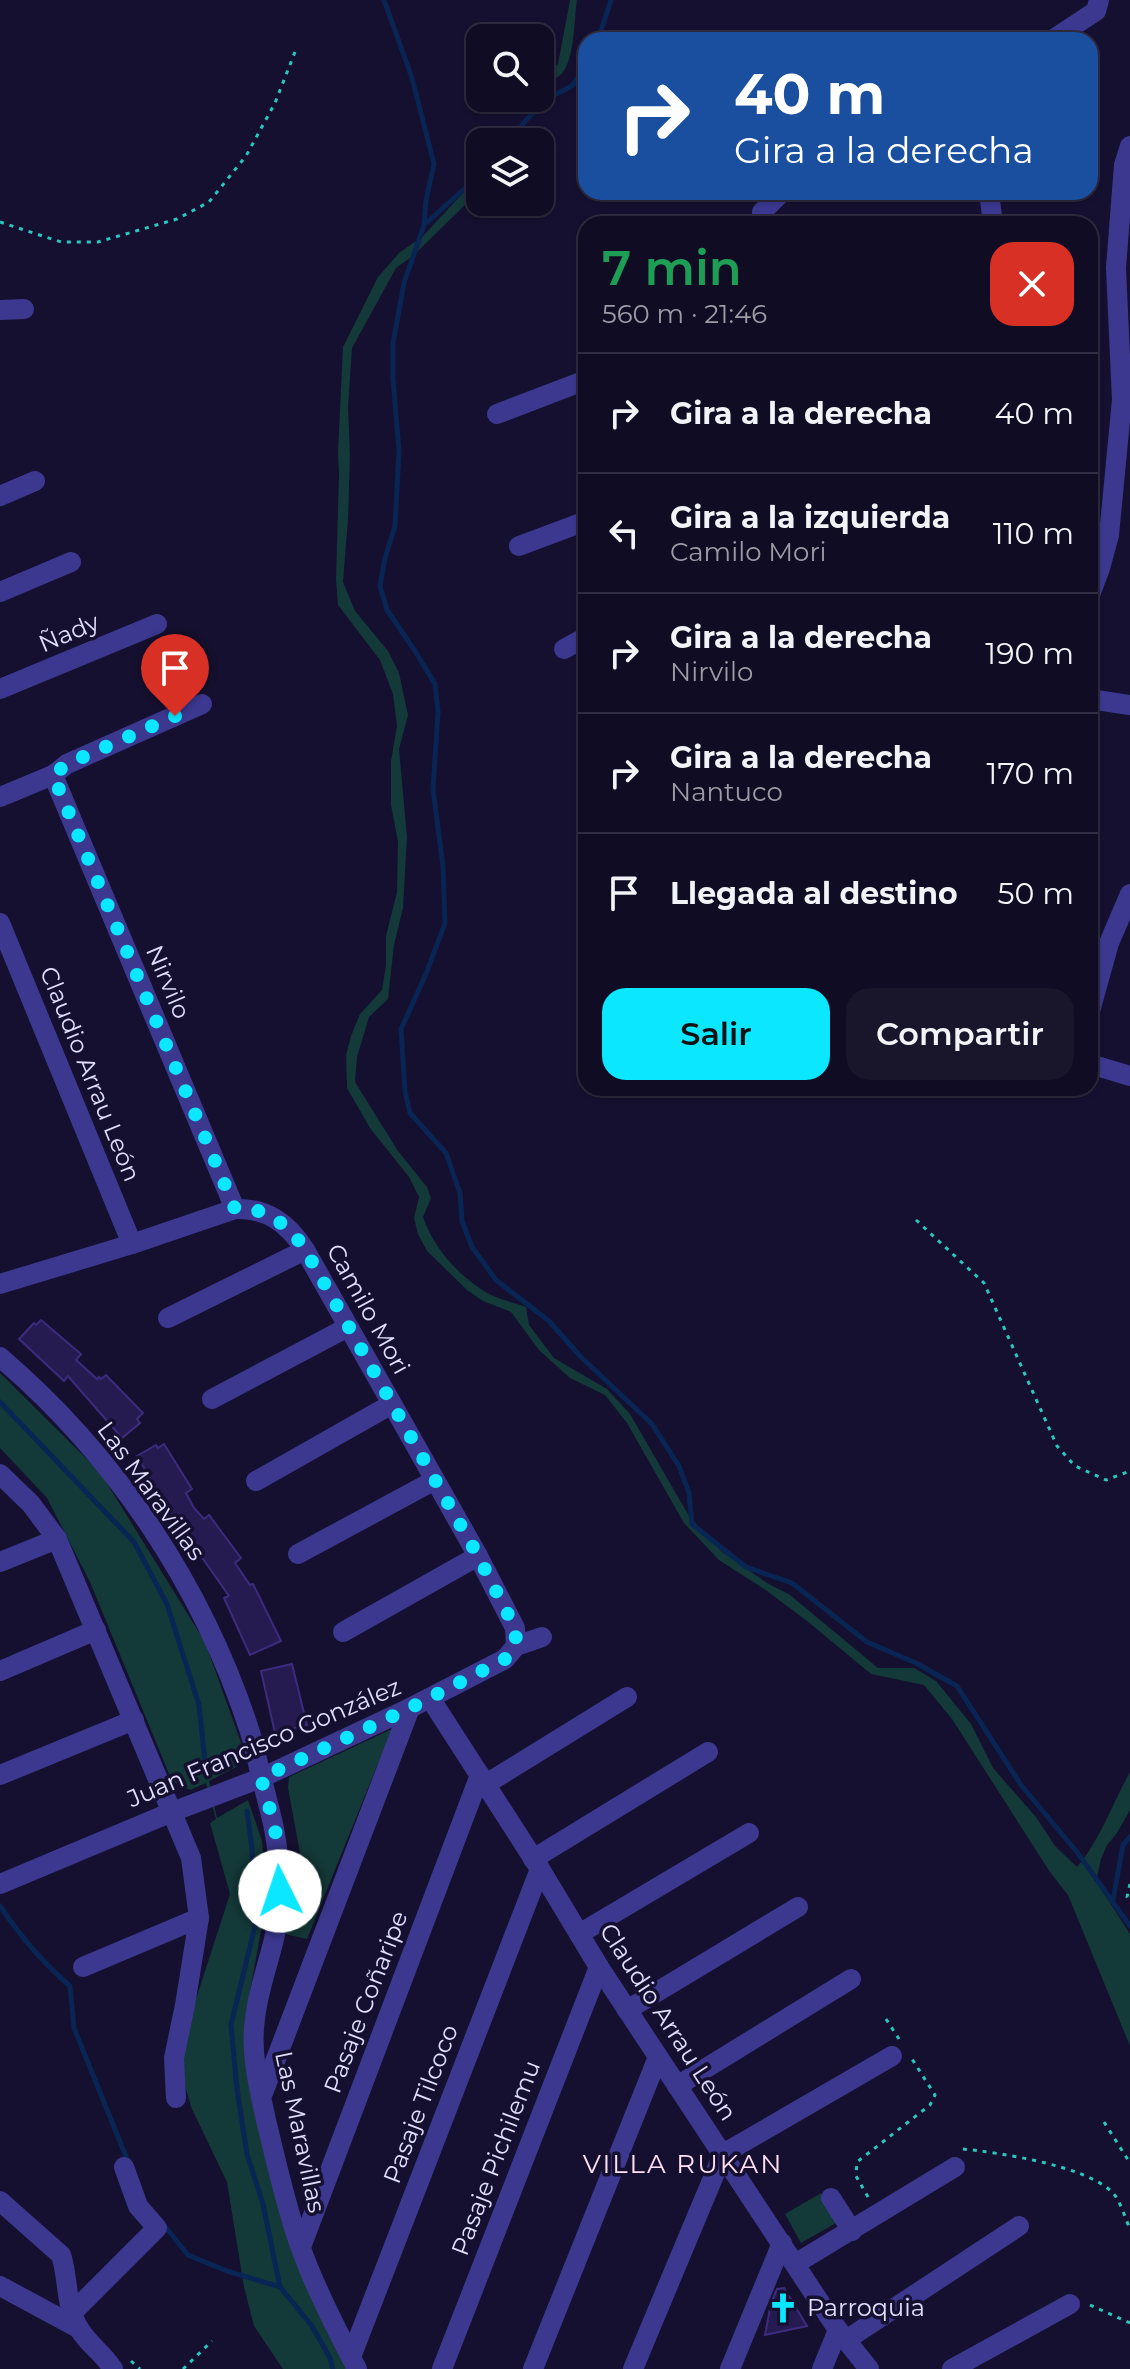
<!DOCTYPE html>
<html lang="es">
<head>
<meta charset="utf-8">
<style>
  :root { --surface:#100c23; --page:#19152b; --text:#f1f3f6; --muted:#9c9ba6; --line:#302c41; --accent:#0ae7ff }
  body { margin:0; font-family:Montserrat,sans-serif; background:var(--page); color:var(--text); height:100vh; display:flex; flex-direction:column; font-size:30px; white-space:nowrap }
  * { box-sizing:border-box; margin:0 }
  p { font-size:26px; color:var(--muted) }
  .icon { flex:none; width:44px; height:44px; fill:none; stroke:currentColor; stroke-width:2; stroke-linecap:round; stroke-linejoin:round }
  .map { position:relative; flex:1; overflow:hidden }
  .sheet { position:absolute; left:578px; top:216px; width:520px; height:880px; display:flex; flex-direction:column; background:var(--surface); border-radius:24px; box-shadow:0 2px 6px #0004,0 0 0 2px var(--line) }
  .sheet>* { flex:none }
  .banner { position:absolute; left:578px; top:32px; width:520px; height:168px; border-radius:24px; box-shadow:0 2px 6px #0004,0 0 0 2px var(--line); background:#1a4fa0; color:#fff; overflow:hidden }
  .controls { position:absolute; left:466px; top:24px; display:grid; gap:16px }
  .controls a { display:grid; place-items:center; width:88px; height:88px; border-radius:16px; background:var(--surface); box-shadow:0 2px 6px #0004,0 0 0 2px var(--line); font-size:40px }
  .pin { position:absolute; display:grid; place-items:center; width:68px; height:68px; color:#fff; margin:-82px -34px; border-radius:50% 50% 50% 0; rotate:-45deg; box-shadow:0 0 8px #0007 }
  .pin .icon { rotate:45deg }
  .me { position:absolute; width:88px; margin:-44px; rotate:356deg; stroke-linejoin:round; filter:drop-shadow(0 0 6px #0008) }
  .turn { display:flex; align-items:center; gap:28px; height:168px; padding:0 24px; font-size:36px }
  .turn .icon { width:104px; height:104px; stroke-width:2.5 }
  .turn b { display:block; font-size:56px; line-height:68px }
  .round { display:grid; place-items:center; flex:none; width:84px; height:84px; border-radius:24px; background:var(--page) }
  .summary { display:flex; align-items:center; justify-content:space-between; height:136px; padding:0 24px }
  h1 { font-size:48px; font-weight:600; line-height:60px; color:#1e9e55 }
  .primary-button { display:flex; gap:16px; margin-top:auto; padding:16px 24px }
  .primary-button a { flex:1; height:92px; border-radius:24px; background:var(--accent); color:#111; font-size:32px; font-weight:600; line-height:92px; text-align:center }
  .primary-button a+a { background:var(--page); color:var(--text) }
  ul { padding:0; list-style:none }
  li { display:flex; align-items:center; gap:24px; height:120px; padding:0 24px; border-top:2px solid var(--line) }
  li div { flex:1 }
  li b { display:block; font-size:30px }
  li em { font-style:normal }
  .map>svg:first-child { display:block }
  .green { fill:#133938 }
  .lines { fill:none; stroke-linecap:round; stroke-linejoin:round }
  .stream { stroke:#092554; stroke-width:5 }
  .building { fill:#261b51; stroke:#3c2b7e; stroke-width:2 }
  .path { stroke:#29c8be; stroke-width:3; stroke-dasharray:4 6; stroke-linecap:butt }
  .minor { stroke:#3c3890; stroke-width:20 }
  .route { stroke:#0ae7ff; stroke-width:14; stroke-dasharray:0 25.2 }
  .labels { text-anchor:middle; stroke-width:7; stroke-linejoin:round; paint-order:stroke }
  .street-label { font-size:24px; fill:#e1deff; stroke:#15102f }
  .poi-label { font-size:24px; fill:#e1deff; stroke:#15102f; text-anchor:start }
  .neighbourhood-label { font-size:26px; letter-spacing:2px; fill:#ffe0f4; stroke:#15102f }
</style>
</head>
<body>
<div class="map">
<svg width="1130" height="2369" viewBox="0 0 1130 2369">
  <rect width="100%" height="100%" fill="#15102f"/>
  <!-- green -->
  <g class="green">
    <path d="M570,0h7c-3,17 -2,66 -18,76 -4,3 -13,3 -19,5v-9l10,-2 8,-6z"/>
    <path d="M480,170v16l-6,10 -60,59 -18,13 -44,80 -4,59 2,48 -2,64 -5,63 12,29 33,40 11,22 9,42 -9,34 8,88 -4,71 -9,37 -6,54 -19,18 -12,40 -2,25 43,69 29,36 4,11 -8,19c11,31 33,56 61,74 12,8 29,11 42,16l3,18 25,33 53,31 23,25 59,102 32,35 46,32 23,12 88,73h36l22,13 35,43 22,44 43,49 19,29 22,21c24,-28 35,-63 53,-95v38l-13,23 -10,12 -6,14 -5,22 34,53v112l-62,-151 -18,-23 -98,-153 -28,-34 -53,-11 -64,-53 -40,-30 -48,-31 -35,-37 -57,-100 -22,-28 -35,-17 -31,-28 -28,-38 -28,-11 -16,-11 -40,-39 -9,-17 -4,-16 5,-21 -10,-20 -39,-49 -23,-40 -1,-33 5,-19 9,-22 22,-24 4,-25v-29l11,-44 1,-50 -7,-37v-44l6,-35 -4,-32 -13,-34 -42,-55 -2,-26 3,-104 -1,-23 5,-105 35,-70 21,-24 24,-17 54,-58z"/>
    <polygon points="0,1373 100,1472 205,1642 244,1751 238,1766 209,1781 217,1818 248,1800 262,1841 267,1897 248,2003 257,2115 350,2369 283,2369 254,2326 244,2287 227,2182 191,2107 180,2067 194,2005 230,1894 210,1823 216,1819 206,1783 190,1790 172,1781 90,1582 47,1498 0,1448"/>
    <polygon points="392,1729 307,1939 285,1934 300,1853 288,1788 289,1777"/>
    <polygon points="821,2193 838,2222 801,2243 785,2214"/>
  </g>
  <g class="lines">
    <!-- stream -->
    <g class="stream">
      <polyline points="384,0 412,78 434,164 426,200 424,225 404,283 393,343 393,378 399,451 395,526 385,558 380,586 387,610 415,651 435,684 438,712 433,790 443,866 445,923 426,974 401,1029 405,1091 410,1113 446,1153 460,1193 462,1221 472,1247 496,1280 549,1321 580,1356 652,1424 679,1466 689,1493 692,1524 746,1567 792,1583 867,1642 916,1663 957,1686 1021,1785 1077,1852 1130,1926"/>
      <polyline points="598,40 611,0"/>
      <polyline points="510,142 526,120 552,96 572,86 586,66"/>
      <polyline points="424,225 480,175"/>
      <polyline points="0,1402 134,1542 167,1604 199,1705 205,1762"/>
      <polyline points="247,1811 252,1848 255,1926 231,2025 237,2089 247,2154 263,2204 280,2287 312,2326 330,2358 333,2369"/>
      <polyline points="1113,1900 1123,1845 1130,1837"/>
      <path d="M0,1906c20,30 43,57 70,80l4,42 55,136"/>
      <polyline points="163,2224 188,2255 227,2271 280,2287"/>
    </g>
  </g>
  <!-- building -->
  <g class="building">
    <polygon points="41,1320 81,1354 76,1360 97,1379 99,1377 101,1379 106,1375 143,1413 137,1419 140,1423 122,1438 68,1376 64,1381 19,1339 34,1323 36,1325"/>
    <polygon points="164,1444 192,1489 186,1493 194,1508 204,1519 209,1515 241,1558 235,1563 250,1585 253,1584 281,1641 250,1655 224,1598 229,1596 168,1509 137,1456 156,1445 158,1448"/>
    <polygon points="292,1664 307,1725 275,1733 261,1671"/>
    <polygon points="784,2288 807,2326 765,2335 771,2303 777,2289"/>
  </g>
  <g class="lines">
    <!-- path -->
    <g class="path">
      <polyline points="0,222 61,242 98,242 177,219 209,202 246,156 275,103 295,52"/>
      <polyline points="916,1220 984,1283 1057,1446 1075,1466 1106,1480 1130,1471"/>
      <polyline points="1130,1884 1127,1897 1130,1902"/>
      <polyline points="886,2019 899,2039"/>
      <polyline points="1104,2122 1130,2163"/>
      <path d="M963,2149c38,4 119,16 148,42 9,8 14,27 19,38"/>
      <polyline points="868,2197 856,2176 857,2162 930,2105 935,2095 912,2059"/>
      <polyline points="1090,2305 1130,2323"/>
      <polyline points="131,2361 140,2369"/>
      <polyline points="183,2369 212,2341"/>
    </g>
    <!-- minor -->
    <g class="minor">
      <polyline points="1052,40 1096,11 1099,0"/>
      <polyline points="989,192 993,224"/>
      <polyline points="765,224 762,212 782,192"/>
      <polyline points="0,310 24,309"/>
      <polyline points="497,414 586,380"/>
      <polyline points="0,496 35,481"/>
      <polyline points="519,546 586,521"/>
      <polyline points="0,592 71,562"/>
      <polyline points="1090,595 1100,568 1109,535 1122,400 1116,268 1124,165 1130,146"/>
      <polyline points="564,649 586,637"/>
      <polyline points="0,689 157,624"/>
      <polyline points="1090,699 1130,705"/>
      <polyline points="53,775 235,1209"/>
      <polyline points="0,797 53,775 67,764 202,704"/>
      <polyline points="0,923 132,1244"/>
      <polyline points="1090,1011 1109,943 1130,894"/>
      <polyline points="1090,1064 1130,1076"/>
      <path d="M0,1284l132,-40 103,-35c32,-1 53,14 70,41l173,306 37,72 1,18"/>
      <polyline points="168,1318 305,1250"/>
      <path d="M0,1357c115,98 202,228 249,372 5,15 8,31 12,47 7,28 15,53 17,82 2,24 2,49 -2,72 -6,30 -18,59 -21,89 -5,33 4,69 11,101 10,41 19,83 33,123 15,43 37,85 58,126"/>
      <polyline points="212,1399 348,1327"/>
      <polyline points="0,1474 31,1504 57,1539 191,1858 199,1918 185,2005 174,2058 176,2098"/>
      <polyline points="256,1481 392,1404"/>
      <polyline points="298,1554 435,1480"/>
      <polyline points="0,1562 57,1539"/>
      <polyline points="343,1632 478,1556"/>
      <polyline points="0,1671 96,1630"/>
      <polyline points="430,1698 540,1869 599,1967 838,2330 869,2369"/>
      <polyline points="0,1775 134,1720"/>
      <polyline points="486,1784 627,1697"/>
      <polyline points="533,1859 708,1752"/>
      <polyline points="0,1884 172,1812 261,1778 410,1708 505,1659 516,1646 542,1637"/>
      <polyline points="579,1934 749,1833"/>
      <polyline points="83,1967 199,1918"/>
      <polyline points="627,2010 798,1907"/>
      <polyline points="677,2086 851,1979"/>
      <polyline points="263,2093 410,1708"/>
      <polyline points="831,2198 852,2231"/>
      <path d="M0,2201l61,54c8,24 4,53 19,75 9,15 24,24 33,39"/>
      <polyline points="301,2247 480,1775"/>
      <polyline points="795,2264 955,2167"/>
      <polyline points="0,2286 78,2328"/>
      <polyline points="73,2312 157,2228 138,2206 124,2167"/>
      <polyline points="846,2340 1019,2226"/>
      <polyline points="351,2357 540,1869"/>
      <polyline points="442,2369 599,1967"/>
      <polyline points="533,2369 658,2057"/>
      <polyline points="633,2369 723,2154 892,2056"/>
      <polyline points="730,2369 782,2243"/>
      <polyline points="822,2369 838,2330"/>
      <polyline points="952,2369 1070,2304"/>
    </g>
  </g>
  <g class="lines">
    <!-- route -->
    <path class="route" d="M175,716l-108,48 -14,11 182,434c34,-1 44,11 67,35l176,312 37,72c2,14 0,22 -10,31l-95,49 -149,70 14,49 5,64"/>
  </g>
  <!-- icons -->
  <defs>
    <g id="church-bare" transform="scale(2.4)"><path d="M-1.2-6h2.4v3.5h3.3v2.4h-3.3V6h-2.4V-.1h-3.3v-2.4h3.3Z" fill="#0ae7ff" stroke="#15102f" stroke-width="2.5" paint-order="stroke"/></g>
  </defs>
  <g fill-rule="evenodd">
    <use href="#church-bare" x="783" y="2308"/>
  </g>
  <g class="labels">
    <!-- street labels -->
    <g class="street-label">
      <text transform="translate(69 633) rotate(-23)" y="8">Ñady</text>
      <text transform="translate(168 982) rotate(67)" y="8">Nirvilo</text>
      <text transform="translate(90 1074) rotate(68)" y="8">Claudio Arrau León</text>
      <text transform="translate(368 1309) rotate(61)" y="8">Camilo Mori</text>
      <text transform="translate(151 1491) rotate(54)" y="8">Las Maravillas</text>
      <text transform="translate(264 1743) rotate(-23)" y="8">Juan Francisco González</text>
      <text transform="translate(366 2002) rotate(-69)" y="8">Pasaje Coñaripe</text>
      <text transform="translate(668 2022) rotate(57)" y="8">Claudio Arrau León</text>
      <text transform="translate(421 2104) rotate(-69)" y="8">Pasaje Tilcoco</text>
      <text transform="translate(300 2132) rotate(78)" y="8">Las Maravillas</text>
      <text transform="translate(496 2158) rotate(-69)" y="8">Pasaje Pichilemu</text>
    </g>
    <!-- poi labels -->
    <g class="poi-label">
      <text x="807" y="2316">Parroquia</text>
    </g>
    <!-- neighbourhood labels -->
    <g class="neighbourhood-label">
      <text x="683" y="2173">VILLA RUKAN</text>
    </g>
  </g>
</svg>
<div class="controls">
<a><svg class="icon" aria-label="search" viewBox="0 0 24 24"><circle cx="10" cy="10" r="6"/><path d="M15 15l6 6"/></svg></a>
<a><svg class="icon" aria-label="layers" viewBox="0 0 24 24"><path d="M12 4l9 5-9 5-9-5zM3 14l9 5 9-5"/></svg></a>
</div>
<div class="pin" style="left:175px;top:716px;background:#d93025"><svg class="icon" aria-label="arrive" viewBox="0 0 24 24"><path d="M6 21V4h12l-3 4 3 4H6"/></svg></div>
<svg class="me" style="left:280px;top:1891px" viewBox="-20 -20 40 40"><circle r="19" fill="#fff"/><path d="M0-13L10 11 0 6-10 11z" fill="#0ae7ff"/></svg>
<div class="banner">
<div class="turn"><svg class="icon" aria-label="right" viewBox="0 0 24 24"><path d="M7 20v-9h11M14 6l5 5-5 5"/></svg><div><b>40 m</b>Gira a la derecha</div></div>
</div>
<section class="sheet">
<div class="summary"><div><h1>7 min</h1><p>560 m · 21:46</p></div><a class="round" style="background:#d93025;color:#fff"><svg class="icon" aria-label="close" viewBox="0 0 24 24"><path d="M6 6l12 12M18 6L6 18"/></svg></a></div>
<ul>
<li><svg class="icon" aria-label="right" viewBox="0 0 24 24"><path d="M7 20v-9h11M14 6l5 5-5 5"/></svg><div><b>Gira a la derecha</b></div><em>40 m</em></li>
<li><svg class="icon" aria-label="left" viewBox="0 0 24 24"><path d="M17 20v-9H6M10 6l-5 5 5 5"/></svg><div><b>Gira a la izquierda</b><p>Camilo Mori</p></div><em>110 m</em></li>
<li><svg class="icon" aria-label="right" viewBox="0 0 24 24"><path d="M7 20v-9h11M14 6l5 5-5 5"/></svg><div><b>Gira a la derecha</b><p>Nirvilo</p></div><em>190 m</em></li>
<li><svg class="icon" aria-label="right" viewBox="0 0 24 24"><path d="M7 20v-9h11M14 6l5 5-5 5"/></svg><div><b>Gira a la derecha</b><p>Nantuco</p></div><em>170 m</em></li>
<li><svg class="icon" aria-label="arrive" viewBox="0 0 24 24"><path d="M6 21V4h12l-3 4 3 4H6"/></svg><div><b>Llegada al destino</b></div><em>50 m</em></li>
</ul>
<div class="primary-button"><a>Salir</a><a>Compartir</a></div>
</section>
</div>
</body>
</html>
